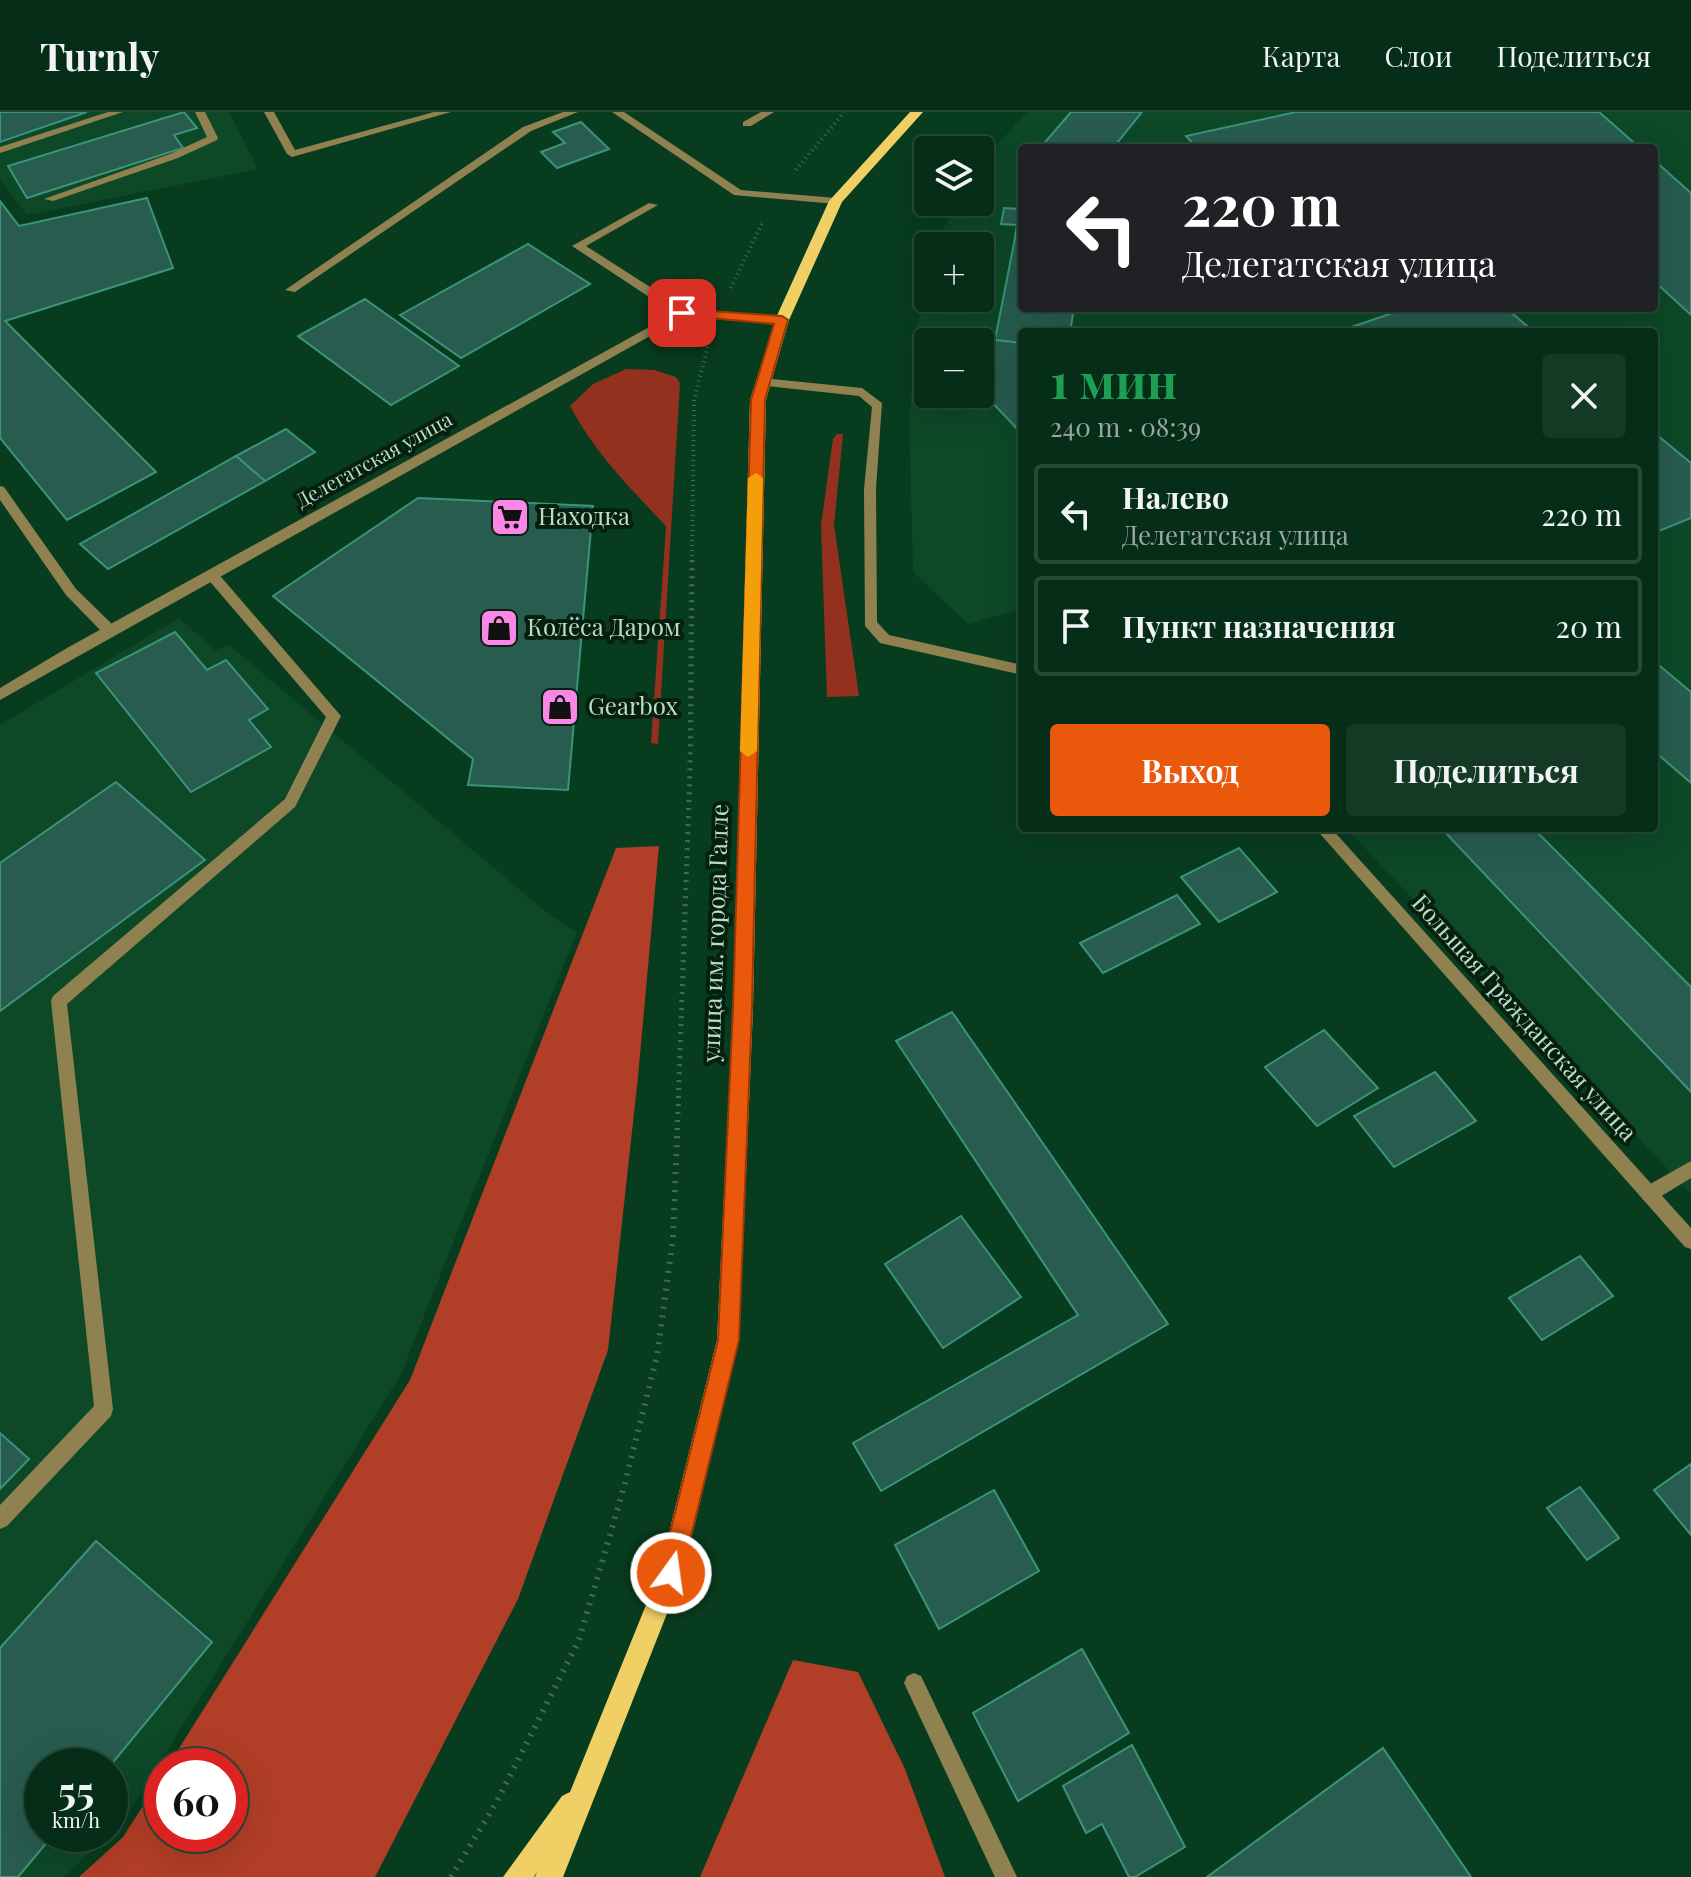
<!DOCTYPE html>
<html lang="ru">
<head>
<meta charset="utf-8">
<style>
  :root { --surface:#062d17; --page:#143924; --text:#f1f3f6; --muted:#98a8a1; --line:#274936; --accent:#ea580c }
  body { margin:0; font-family:"Playfair Display",serif; background:var(--page); color:var(--text); height:100vh; display:flex; flex-direction:column; font-size:30px; white-space:nowrap }
  * { box-sizing:border-box; margin:0 }
  p { font-size:26px; color:var(--muted) }
  .icon { flex:none; width:44px; height:44px; fill:none; stroke:currentColor; stroke-width:2; stroke-linecap:round; stroke-linejoin:round }
  .map { position:relative; flex:1; overflow:hidden }
  .sheet { position:absolute; left:1018px; top:216px; width:640px; height:504px; display:flex; flex-direction:column; background:var(--surface); border-radius:8px; box-shadow:0 8px 32px #0002,0 0 0 2px var(--line) }
  .sheet>* { flex:none }
  .top-card { position:absolute; left:1018px; top:32px; width:640px; height:168px; border-radius:8px; box-shadow:0 8px 32px #0002,0 0 0 2px var(--line); background:#202124; color:#fff; overflow:hidden }
  .buttons { position:absolute; left:914px; top:24px; display:grid; gap:16px }
  .buttons a { display:grid; place-items:center; width:80px; height:80px; border-radius:8px; background:var(--surface); box-shadow:0 8px 32px #0002,0 0 0 2px var(--line); font-size:40px }
  .speed { position:absolute; left:24px; top:1636px; display:flex; gap:16px; font-size:40px; font-weight:700; text-align:center }
  .speed>* { display:grid; place-content:center; width:104px; height:104px; border-radius:50%; background:var(--surface); box-shadow:0 8px 32px #0002,0 0 0 2px var(--line); line-height:1 }
  .speed small { font-size:20px; font-weight:400 }
  .speed .limit { border:12px solid #d22; background:#fff; color:#111 }
  .pin { position:absolute; display:grid; place-items:center; width:68px; height:68px; color:#fff; margin:-34px; border-radius:16px; box-shadow:0 4px 12px #0006 }
  .me { position:absolute; width:88px; margin:-44px; rotate:14deg; stroke-linejoin:round; filter:drop-shadow(0 0 6px #0008) }
  .turn { display:flex; align-items:center; gap:28px; height:168px; padding:0 32px; font-size:36px }
  .turn .icon { width:104px; height:104px; stroke-width:2.5 }
  .turn b { display:block; font-size:56px; line-height:68px }
  .round { display:grid; place-items:center; flex:none; width:84px; height:84px; border-radius:8px; background:var(--page) }
  .summary { display:flex; align-items:center; justify-content:space-between; height:136px; padding:0 32px }
  h1 { font-size:48px; font-weight:700; line-height:60px; color:#1e9e55 }
  .cta { display:flex; gap:16px; margin-top:auto; padding:16px 32px }
  .cta a { flex:1; height:92px; border-radius:8px; background:var(--accent); color:#fff; font-size:32px; font-weight:700; line-height:92px; text-align:center }
  .cta a+a { background:var(--page); color:var(--text) }
  ul { padding:0; list-style:none }
  li { display:flex; align-items:center; gap:24px; height:100px; margin:0 16px 12px; padding:0 16px; border:4px solid var(--line); border-radius:8px }
  li div { flex:1 }
  li b { display:block; font-size:30px }
  li em { font-style:normal }
  header { display:flex; align-items:center; gap:48px; box-sizing:border-box; height:112px; padding:0 40px; background:var(--surface); border-bottom:2px solid var(--line) }
  header strong { font-size:38px }
  nav { display:flex; gap:44px; margin-inline-start:auto; font-size:28px }
  .map>svg:first-child { display:block }
  .built { fill:#0d4827; fill-rule:evenodd }
  .green { fill:#93311e }
  .forest { fill:#b13e27 }
  .building { fill:#275c4e; stroke:#3a947c; stroke-width:2 }
  .lines { fill:none; stroke-linecap:round; stroke-linejoin:round }
  .path-far2 { stroke:#406e53; stroke-width:4; stroke-dasharray:1 4; stroke-linecap:butt }
  .path-far1 { stroke:#406e53; stroke-width:5; stroke-dasharray:2 6; stroke-linecap:butt }
  .path { stroke:#406e53; stroke-width:6; stroke-dasharray:2 7; stroke-linecap:butt }
  .lane { fill:#908150; fill-rule:evenodd }
  .street { fill:#908150; fill-rule:evenodd }
  .primary { fill:#f0d065; fill-rule:evenodd }
  .route { fill:#ea580c; stroke:#983908; stroke-width:2 }
  .slow { fill:#f59e0b }
  .labels { text-anchor:middle; stroke-width:8; stroke-linejoin:round; paint-order:stroke }
  .far-street-label { font-size:20px; fill:#bddcc5; stroke:#05200f }
  .poi-label { font-size:24px; fill:#bddcc5; stroke:#05200f; text-anchor:start }
  .street-label { font-size:24px; fill:#bddcc5; stroke:#05200f }
</style>
</head>
<body>
<header>
<strong>Turnly</strong>
<nav><a>Карта</a><a>Слои</a><a>Поделиться</a></nav>
</header>
<div class="map">
<svg width="1691" height="1765" viewBox="0 0 1691 1765">
  <rect width="100%" height="100%" fill="#083c1f"/>
  <!-- built -->
  <g class="built">
    <polygon points="0,0 229,0 258,57 27,103 0,68"/>
    <path d="M1027,0h664v1082l-345,-366h308v-496h-632v277l-54,15 -55,-52 -4,-155 9,-95 10,-37v13h52v-52h-41l5,-19 15,-25h21v-32l16,-24zM1022,36h632v160h-632zM928,230h52v52h-52z"/>
    <path d="M179,506l36,32 14,-5 321,270 27,17 -176,442 -280,451 -58,52h-63v-1152zM42,1654h68v68h-68z"/>
  </g>
  <!-- green -->
  <g class="green">
    <path d="M626,257l28,1 22,7 4,6 -22,361 -7,-1 15,-217c-36,-38 -72,-74 -96,-120l23,-22z"/>
    <polygon points="837,322 843,322 834,413 859,584 827,585 821,413 833,327"/>
  </g>
  <!-- forest -->
  <g class="forest">
    <polygon points="659,734 638,965 608,1238 518,1487 375,1765 79,1765 123,1725 162,1664 162,1722 230,1722 230,1654 168,1654 410,1268 616,736"/>
    <polygon points="793,1548 858,1560 905,1657 945,1765 700,1765"/>
  </g>
  <!-- building -->
  <g class="building">
    <polygon points="0,0 87,0 0,30"/>
    <polygon points="184,0 197,16 174,23 183,36 27,86 8,54"/>
    <polygon points="1071,0 1142,0 1113,36 1040,36"/>
    <polygon points="1296,0 1599,0 1640,36 1197,36 1186,24"/>
    <polygon points="581,10 609,37 557,56 541,40 565,31 553,20"/>
    <polygon points="1654,48 1691,81 1691,203 1654,169"/>
    <polygon points="147,86 173,156 5,209 156,360 67,408 0,326 0,89 19,114"/>
    <polygon points="1022,89 1022,126 1015,125 1017,113 1001,112 1004,96 1020,97"/>
    <polygon points="1015,126 1022,126 1022,196 1074,196 1070,220 1022,220 1022,231 995,228"/>
    <polygon points="528,132 590,172 461,246 400,203"/>
    <polygon points="365,187 459,254 391,293 298,224"/>
    <polygon points="1407,196 1506,196 1534,220 1337,220"/>
    <polygon points="995,228 1022,231 1022,322 985,283 988,265 980,264 980,234 994,235"/>
    <polygon points="286,317 315,340 265,369 236,344"/>
    <polygon points="1657,323 1691,351 1691,406 1654,421 1654,324"/>
    <polygon points="236,344 265,369 108,457 80,432"/>
    <polygon points="418,386 593,394 568,678 468,673 473,647 273,484"/>
    <polygon points="175,520 207,558 226,548 268,597 249,608 271,635 191,680 96,561"/>
    <polygon points="1654,549 1691,580 1691,671 1654,639"/>
    <polygon points="116,670 205,748 0,899 0,751"/>
    <polygon points="1441,716 1533,716 1691,875 1691,980"/>
    <polygon points="1239,736 1277,780 1219,810 1181,765"/>
    <polygon points="1177,783 1200,812 1103,861 1080,831"/>
    <polygon points="952,900 1168,1212 881,1379 853,1331 1078,1203 896,929"/>
    <polygon points="1324,918 1378,976 1317,1014 1265,955"/>
    <polygon points="1435,960 1476,1009 1394,1055 1354,1004"/>
    <polygon points="961,1104 1021,1185 943,1236 885,1152"/>
    <polygon points="1580,1144 1613,1184 1542,1228 1509,1186"/>
    <polygon points="0,1321 29,1347 0,1377"/>
    <polygon points="1691,1352 1691,1423 1654,1378"/>
    <polygon points="1580,1375 1619,1426 1587,1448 1547,1396"/>
    <polygon points="994,1378 1039,1459 939,1517 895,1433"/>
    <polygon points="96,1429 212,1530 110,1654 42,1654 42,1722 54,1722 18,1765 0,1765 0,1536"/>
    <polygon points="1082,1537 1129,1621 1018,1689 973,1601"/>
    <polygon points="1132,1633 1185,1735 1135,1765 1129,1765 1102,1712 1086,1721 1063,1674"/>
    <polygon points="1383,1636 1471,1765 1207,1765"/>
  </g>
  <g class="lines">
    <!-- path-far2 -->
    <g class="path-far2">
      <polyline points="796,58 844,0"/>
      <polyline points="731,176 763,109"/>
      <polyline points="692,449 694,288 709,230"/>
    </g>
    <!-- path-far1 -->
    <polyline class="path-far1" points="677,1026 690,660 692,447"/>
    <!-- path -->
    <polyline class="path" points="451,1765 496,1691 579,1528 624,1375 657,1244 673,1126 677,1024"/>
    <!-- lane -->
    <g class="lane">
      <polygon points="108,0 123,0 0,41 0,35"/>
      <polygon points="195,0 205,0 218,26 217,28 178,46 53,89 44,87 170,42 207,25"/>
      <polygon points="264,0 274,0 295,38 434,0 451,0 292,45 287,42"/>
      <polygon points="563,0 578,0 531,19 295,180 285,178 523,15"/>
      <polygon points="612,0 624,0 741,78 836,86 841,89 836,92 734,83"/>
      <polygon points="761,0 774,0 751,14 743,14 743,10"/>
      <polygon points="649,91 658,93 586,134 686,198 686,204 678,204 572,134"/>
      <polygon points="762,266 862,276 882,291 876,377 877,510 889,523 1022,553 1022,563 880,531 865,514 864,377 872,295 859,284 758,273 756,270"/>
      <polygon points="0,374 4,375 76,477 115,515 115,523 105,523 66,483 0,388"/>
      <polygon points="211,457 216,459 341,604 295,695 67,892 113,1297 111,1304 7,1414 0,1417 0,1393 94,1294 51,889 53,884 285,687 326,605 206,465 204,462"/>
      <polygon points="1691,1049 1691,1066 1655,1088 1649,1090 1643,1088 1640,1082 1643,1076"/>
    </g>
    <!-- street -->
    <g class="street">
      <polygon points="682,197 782,204 788,208 782,212 684,205 0,588 0,576 67,536"/>
      <polygon points="1315,716 1331,716 1691,1116 1691,1137 1685,1135"/>
      <polygon points="914,1561 921,1564 1017,1765 995,1765 904,1571 907,1564"/>
    </g>
    <!-- primary -->
    <polygon class="primary" points="910,0 923,0 842,90 789,208 766,288 753,896 739,1228 683,1461 563,1765 535,1765 537,1760 534,1765 503,1765 562,1684 570,1680 659,1461 717,1228 733,896 750,288 775,208 829,89"/>
  </g>
  <!-- route -->
  <polygon class="route" points="682,197 782,204 788,208 765,288 752,896 739,1228 682,1461 679,1469 671,1472 663,1469 660,1461 718,1228 733,896 751,288 774,212 678,203 678,198"/>
  <!-- slow -->
  <polygon class="slow" points="756,361 763,366 757,639 748,645 740,639 748,366"/>
  <!-- icons -->
  <defs>
    <g id="supermarket-square" transform="scale(2)"><rect x="-9" y="-9" width="18" height="18" rx="4" fill="#fa87e8" stroke="#05200f"/><path d="M-6-5.5h2.5l.6 2H6L4.5 2H-2.5L-4.4-4H-6ZM-1.5 3.2a1.3 1.3 0 1 0 .1 0ZM3 3.2a1.3 1.3 0 1 0 .1 0Z" fill="#111"/></g>
    <g id="shop-square" transform="scale(2)"><rect x="-9" y="-9" width="18" height="18" rx="4" fill="#fa87e8" stroke="#05200f"/><path d="M-5-2.5h2.3a2.7 3.5 0 0 1 5.4 0H5L5.5 6h-11ZM-1.5-2.5h3a1.5 2.3 0 0 0-3 0Z" fill="#111"/></g>
  </defs>
  <g fill-rule="evenodd">
    <use href="#supermarket-square" x="510" y="405"/>
    <use href="#shop-square" x="499" y="516"/>
    <use href="#shop-square" x="560" y="595"/>
  </g>
  <g class="labels">
    <!-- far-street labels -->
    <g class="far-street-label">
      <text transform="translate(374 348) rotate(-29)" y="7">Делегатская улица</text>
    </g>
    <!-- poi labels -->
    <g class="poi-label">
      <text x="538" y="413">Находка</text>
      <text x="527" y="524">Колёса Даром</text>
      <text x="588" y="603">Gearbox</text>
    </g>
    <!-- street labels -->
    <g class="street-label">
      <text transform="translate(716 821) rotate(-88)" y="8">улица им. города Галле</text>
      <text transform="translate(1524 906) rotate(48)" y="8">Большая Гражданская улица</text>
    </g>
  </g>
</svg>
<div class="buttons">
<a><svg class="icon" aria-label="layers" viewBox="0 0 24 24"><path d="M12 4l9 5-9 5-9-5zM3 14l9 5 9-5"/></svg></a>
<a>+</a>
<a>−</a>
</div>
<div class="speed"><div>55<small>km/h</small></div><div class="limit">60</div></div>
<div class="pin" style="left:682px;top:201px;background:#d93025"><svg class="icon" aria-label="arrive" viewBox="0 0 24 24"><path d="M6 21V4h12l-3 4 3 4H6"/></svg></div>
<svg class="me" style="left:671px;top:1461px" viewBox="-20 -20 40 40"><circle r="17" fill="#ea580c" stroke="#fff" stroke-width="3"/><path d="M0-11L8 9 0 5-8 9z" fill="#fff"/></svg>
<div class="top-card">
<div class="turn"><svg class="icon" aria-label="left" viewBox="0 0 24 24"><path d="M17 20v-9H6M10 6l-5 5 5 5"/></svg><div><b>220 m</b>Делегатская улица</div></div>
</div>
<section class="sheet">
<div class="summary"><div><h1>1 мин</h1><p>240 m · 08:39</p></div><a class="round"><svg class="icon" aria-label="close" viewBox="0 0 24 24"><path d="M6 6l12 12M18 6L6 18"/></svg></a></div>
<ul>
<li><svg class="icon" aria-label="left" viewBox="0 0 24 24"><path d="M17 20v-9H6M10 6l-5 5 5 5"/></svg><div><b>Налево</b><p>Делегатская улица</p></div><em>220 m</em></li>
<li><svg class="icon" aria-label="arrive" viewBox="0 0 24 24"><path d="M6 21V4h12l-3 4 3 4H6"/></svg><div><b>Пункт назначения</b></div><em>20 m</em></li>
</ul>
<div class="cta"><a>Выход</a><a>Поделиться</a></div>
</section>
</div>
</body>
</html>
